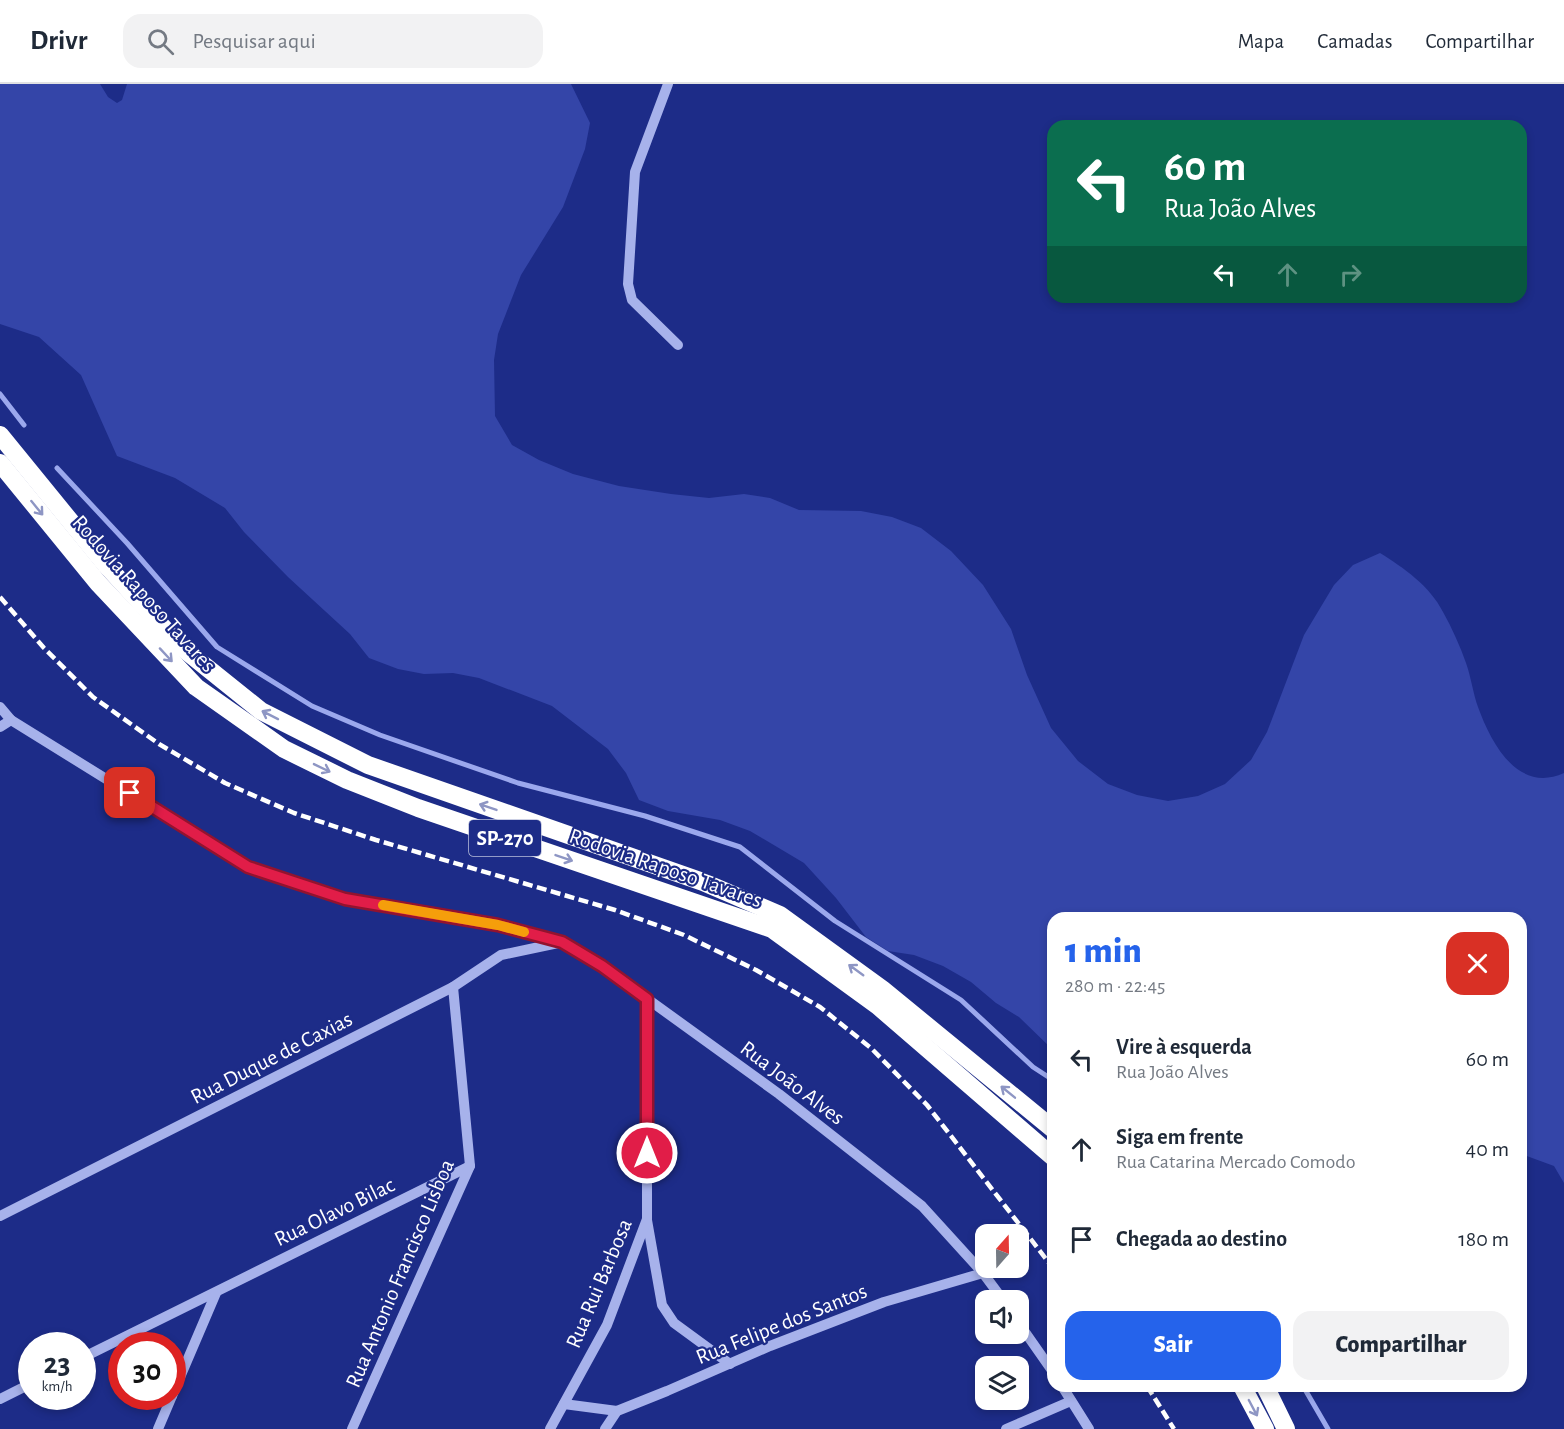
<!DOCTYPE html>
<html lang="pt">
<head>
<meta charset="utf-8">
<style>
  :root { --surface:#fff; --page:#f2f2f3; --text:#1f2937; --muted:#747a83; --line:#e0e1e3; --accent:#2563eb }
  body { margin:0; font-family:"Alegreya Sans",sans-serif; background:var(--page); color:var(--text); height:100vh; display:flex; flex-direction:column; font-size:22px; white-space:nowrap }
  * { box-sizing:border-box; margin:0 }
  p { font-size:20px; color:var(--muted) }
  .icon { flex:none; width:33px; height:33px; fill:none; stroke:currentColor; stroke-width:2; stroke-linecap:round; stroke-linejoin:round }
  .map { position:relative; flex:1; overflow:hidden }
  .side { position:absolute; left:1047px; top:828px; width:480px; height:480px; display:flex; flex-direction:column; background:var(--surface); border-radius:18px; box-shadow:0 3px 9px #0003 }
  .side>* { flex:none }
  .guide { position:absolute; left:1047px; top:36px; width:480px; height:183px; border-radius:18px; box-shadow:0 3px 9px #0003; background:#0b6e4f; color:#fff; overflow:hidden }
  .needle { width:39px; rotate:20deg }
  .fabs { position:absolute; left:975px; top:1140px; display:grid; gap:12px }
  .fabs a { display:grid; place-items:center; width:54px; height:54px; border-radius:12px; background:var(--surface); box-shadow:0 3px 9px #0003; font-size:30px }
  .speed { position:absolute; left:18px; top:1248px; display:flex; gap:12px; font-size:30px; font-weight:700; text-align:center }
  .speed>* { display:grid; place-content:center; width:78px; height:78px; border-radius:50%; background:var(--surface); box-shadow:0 3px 9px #0003; line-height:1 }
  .speed small { font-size:15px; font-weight:400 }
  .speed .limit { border:9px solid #d22; background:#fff; color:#111 }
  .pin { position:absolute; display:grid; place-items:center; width:51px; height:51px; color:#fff; margin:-26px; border-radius:12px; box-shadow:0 3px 9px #0006 }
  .me { position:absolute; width:66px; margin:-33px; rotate:0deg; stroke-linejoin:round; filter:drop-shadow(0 0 4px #0008) }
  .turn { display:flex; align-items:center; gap:21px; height:126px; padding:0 18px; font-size:27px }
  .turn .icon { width:78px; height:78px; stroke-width:2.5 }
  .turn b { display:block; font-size:42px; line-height:51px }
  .lanes { display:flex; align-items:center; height:57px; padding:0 18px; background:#0003; justify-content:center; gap:30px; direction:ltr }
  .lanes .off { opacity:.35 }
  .round { display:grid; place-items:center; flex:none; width:63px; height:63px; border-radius:18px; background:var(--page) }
  .overview { display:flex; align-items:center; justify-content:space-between; height:102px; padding:0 18px }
  h1 { font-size:36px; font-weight:800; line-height:45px; color:var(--accent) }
  .action { display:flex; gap:12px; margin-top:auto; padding:12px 18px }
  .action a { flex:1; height:69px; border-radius:18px; background:var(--accent); color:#fff; font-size:24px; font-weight:800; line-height:69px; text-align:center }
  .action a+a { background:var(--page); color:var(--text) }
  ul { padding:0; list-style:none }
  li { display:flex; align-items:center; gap:18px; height:90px; padding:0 18px }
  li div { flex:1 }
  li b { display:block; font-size:22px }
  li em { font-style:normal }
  header { display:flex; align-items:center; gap:36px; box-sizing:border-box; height:84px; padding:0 30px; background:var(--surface); border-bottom:2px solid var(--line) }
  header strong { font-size:28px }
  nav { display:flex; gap:33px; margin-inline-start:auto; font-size:21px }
  .search { width:420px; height:54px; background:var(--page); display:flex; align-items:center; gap:15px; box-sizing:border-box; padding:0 21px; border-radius:18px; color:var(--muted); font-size:22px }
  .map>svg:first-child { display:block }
  .green { fill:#3445a8 }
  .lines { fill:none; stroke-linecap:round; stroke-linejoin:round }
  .stream { stroke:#9ba8ed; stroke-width:5 }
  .minor { stroke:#a7b2eb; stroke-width:10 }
  .highway { stroke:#fff; stroke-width:18 }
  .rail { stroke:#fff; stroke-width:4.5; stroke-dasharray:10 4.5; stroke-linecap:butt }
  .oneway { stroke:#8e96c4 }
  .route-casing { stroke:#92132f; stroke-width:15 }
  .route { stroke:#e11d48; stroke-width:10 }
  .slow { stroke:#f59e0b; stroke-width:10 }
  .labels { text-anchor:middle; stroke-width:4.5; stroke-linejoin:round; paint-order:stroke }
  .shield { fill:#1d2c88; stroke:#bbc0db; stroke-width:1.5 }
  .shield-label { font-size:21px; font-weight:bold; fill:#fff }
  .street-label { font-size:22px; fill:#fff; stroke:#1d2c88 }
</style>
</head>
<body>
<header>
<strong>Drivr</strong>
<div class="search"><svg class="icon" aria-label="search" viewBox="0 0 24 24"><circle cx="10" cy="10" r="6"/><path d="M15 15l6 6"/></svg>Pesquisar aqui</div>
<nav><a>Mapa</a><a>Camadas</a><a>Compartilhar</a></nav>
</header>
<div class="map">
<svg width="1564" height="1345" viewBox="0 0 1564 1345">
  <rect width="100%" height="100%" fill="#1d2c88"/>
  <!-- green -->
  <path class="green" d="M0,0h100l8,13 9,6 5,-3 5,-16h444l19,39 -5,26 -22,58 -42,68 -23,59 -4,26 1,56 17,29 27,15 34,14 46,12 52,8 38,4 35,-4 26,4 29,12 62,1 31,6 29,11 30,23 32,34 28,44 16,46 24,53 27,33 30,23 29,11 31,6 30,-5 27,-12 26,-24 16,-28 37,-97 30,-50 19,-20 27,-12c24,15 50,33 63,59 9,16 17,34 23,51 5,14 7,30 12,44 13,36 40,87 86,66v410l-10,-17 -33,-12v-236h-468v132l-34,-33 -23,-14 -25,-21 -28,-16 -29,-11 -26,-4 -22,-14 -30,-39 -32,-35 -54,-32 -30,-11 -52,-9 -29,-11 -13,-27 -18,-24 -56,-43 -73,-28 -26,-5 -29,1 -26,-5 -29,-11 -19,-24 -62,-57 -44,-45 -19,-24 -50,-30 -58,-22 -36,-81 -42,-38 -39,-13z"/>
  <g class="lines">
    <!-- stream -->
    <g class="stream">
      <polyline points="0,310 24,341"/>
      <polyline points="57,384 127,459 217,563 312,622 380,651 518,699 645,732 740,763 835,837 961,916 1033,983 1053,996"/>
      <polyline points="1303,1302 1328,1345"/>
    </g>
    <!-- minor -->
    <g class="minor">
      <polyline points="668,0 635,88 628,200 632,216 678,261"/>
      <polyline points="0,623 11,636 248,783 345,815 498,841 562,858 602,882 779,1010 922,1122 983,1189 1003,1216"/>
      <polyline points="0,643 11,636"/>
      <polyline points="0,1132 453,903 501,871 558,859"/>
      <polyline points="647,1136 662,1221 674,1239 730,1280"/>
      <polyline points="1018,1238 1053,1288"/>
      <polyline points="82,1274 470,1082"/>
      <polyline points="1062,1302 1089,1345"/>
      <polyline points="172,1312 216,1209"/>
      <polyline points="0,1315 32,1299"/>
      <polyline points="564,1320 617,1327"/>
      <polyline points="158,1345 172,1312"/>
      <polyline points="352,1345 470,1082 453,903"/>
      <polyline points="550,1345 607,1241 647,1135 647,915"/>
      <polyline points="605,1345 617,1327 667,1307 770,1262 884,1218 983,1189"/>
      <polyline points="1006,1345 1071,1317"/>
    </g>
    <!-- highway -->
    <g class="highway">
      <polyline points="0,351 106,481 180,562 261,627 368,681 703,798 780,831 882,905 1053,1045"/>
      <polyline points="0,379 98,499 196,603 284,665 347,696 418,724 772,845 878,922 1053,1073"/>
      <polyline points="1242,1302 1265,1345"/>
      <polyline points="1265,1302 1286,1345"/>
    </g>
    <!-- rail -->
    <g class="rail">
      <polyline points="0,513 44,564 93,613 159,660 225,699 294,729 376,756 615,826 684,851 756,886 820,923 871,964 927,1021 1053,1184"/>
      <polyline points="1147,1302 1174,1345"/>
    </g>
  </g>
  <!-- one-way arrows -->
  <defs><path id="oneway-shaft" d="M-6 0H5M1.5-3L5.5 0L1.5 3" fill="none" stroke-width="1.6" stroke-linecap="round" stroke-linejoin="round" transform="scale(1.5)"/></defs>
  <g class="oneway">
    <use href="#oneway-shaft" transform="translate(37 424) rotate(51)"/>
    <use href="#oneway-shaft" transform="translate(166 571) rotate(47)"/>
    <use href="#oneway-shaft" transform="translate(270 631) rotate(-153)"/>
    <use href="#oneway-shaft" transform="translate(322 684) rotate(26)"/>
    <use href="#oneway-shaft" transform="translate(488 723) rotate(-161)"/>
    <use href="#oneway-shaft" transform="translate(564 774) rotate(19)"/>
    <use href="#oneway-shaft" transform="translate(856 886) rotate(-144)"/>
    <use href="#oneway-shaft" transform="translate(1008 1008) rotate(-141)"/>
    <use href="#oneway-shaft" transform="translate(1253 1324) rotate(62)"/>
  </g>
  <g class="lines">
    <!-- route casing -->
    <g class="route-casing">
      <polyline id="route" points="130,709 248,783 345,815 498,841 562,858 602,882 647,915 647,1069"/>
    </g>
    <!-- route -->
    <use href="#route" class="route"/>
    <!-- slow -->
    <polyline class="slow" points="383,821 498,841 524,848"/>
  </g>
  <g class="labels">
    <!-- shield labels -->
    <rect class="shield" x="469" y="736" width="72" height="36" rx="4.5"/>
    <g class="shield-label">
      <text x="505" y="761">SP-270</text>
    </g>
    <!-- street labels -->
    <g class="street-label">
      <text transform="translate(145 509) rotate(48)" y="8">Rodovia Raposo Tavares</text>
      <text transform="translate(666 783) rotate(19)" y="8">Rodovia Raposo Tavares</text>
      <text transform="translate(271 973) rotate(-27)" y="8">Rua Duque de Caxias</text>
      <text transform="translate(793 998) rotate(37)" y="8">Rua João Alves</text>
      <text transform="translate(334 1127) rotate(-26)" y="8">Rua Olavo Bilac</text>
      <text transform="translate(399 1189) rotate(-67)" y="8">Rua Antonio Francisco Lisboa</text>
      <text transform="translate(598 1199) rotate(-67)" y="8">Rua Rui Barbosa</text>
      <text transform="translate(781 1239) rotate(-22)" y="8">Rua Felipe dos Santos</text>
    </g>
  </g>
</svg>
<div class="fabs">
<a><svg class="needle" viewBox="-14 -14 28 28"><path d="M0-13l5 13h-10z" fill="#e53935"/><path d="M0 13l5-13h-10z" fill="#747a83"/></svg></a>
<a><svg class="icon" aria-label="sound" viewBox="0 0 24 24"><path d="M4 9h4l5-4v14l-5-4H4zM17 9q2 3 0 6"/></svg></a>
<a><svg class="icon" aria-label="layers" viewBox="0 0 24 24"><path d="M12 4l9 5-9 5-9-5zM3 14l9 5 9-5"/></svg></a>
</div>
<div class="speed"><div>23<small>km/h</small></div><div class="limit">30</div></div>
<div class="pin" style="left:130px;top:709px;background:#d93025"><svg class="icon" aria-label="arrive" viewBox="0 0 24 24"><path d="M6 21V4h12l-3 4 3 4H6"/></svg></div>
<svg class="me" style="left:647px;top:1069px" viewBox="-20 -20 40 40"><circle r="17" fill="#e11d48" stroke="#fff" stroke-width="3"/><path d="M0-11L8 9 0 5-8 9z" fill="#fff"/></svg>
<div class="guide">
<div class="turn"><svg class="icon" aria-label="left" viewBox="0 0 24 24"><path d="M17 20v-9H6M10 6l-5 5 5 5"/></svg><div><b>60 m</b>Rua João Alves</div></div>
<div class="lanes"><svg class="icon" aria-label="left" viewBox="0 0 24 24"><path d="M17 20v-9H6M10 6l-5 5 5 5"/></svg><svg class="icon off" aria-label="ahead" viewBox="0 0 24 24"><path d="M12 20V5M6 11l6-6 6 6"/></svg><svg class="icon off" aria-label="right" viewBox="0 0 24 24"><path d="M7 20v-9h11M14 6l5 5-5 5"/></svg></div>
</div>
<section class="side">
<div class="overview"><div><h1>1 min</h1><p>280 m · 22:45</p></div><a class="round" style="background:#d93025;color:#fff"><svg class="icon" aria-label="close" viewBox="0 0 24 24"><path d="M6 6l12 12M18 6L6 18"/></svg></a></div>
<ul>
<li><svg class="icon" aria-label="left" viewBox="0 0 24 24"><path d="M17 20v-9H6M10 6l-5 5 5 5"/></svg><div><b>Vire à esquerda</b><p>Rua João Alves</p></div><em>60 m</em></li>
<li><svg class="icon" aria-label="ahead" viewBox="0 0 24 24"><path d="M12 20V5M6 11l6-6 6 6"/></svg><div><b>Siga em frente</b><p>Rua Catarina Mercado Comodo</p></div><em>40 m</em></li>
<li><svg class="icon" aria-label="arrive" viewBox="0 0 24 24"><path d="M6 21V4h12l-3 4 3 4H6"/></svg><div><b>Chegada ao destino</b></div><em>180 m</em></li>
</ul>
<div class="action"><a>Sair</a><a>Compartilhar</a></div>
</section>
</div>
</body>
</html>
